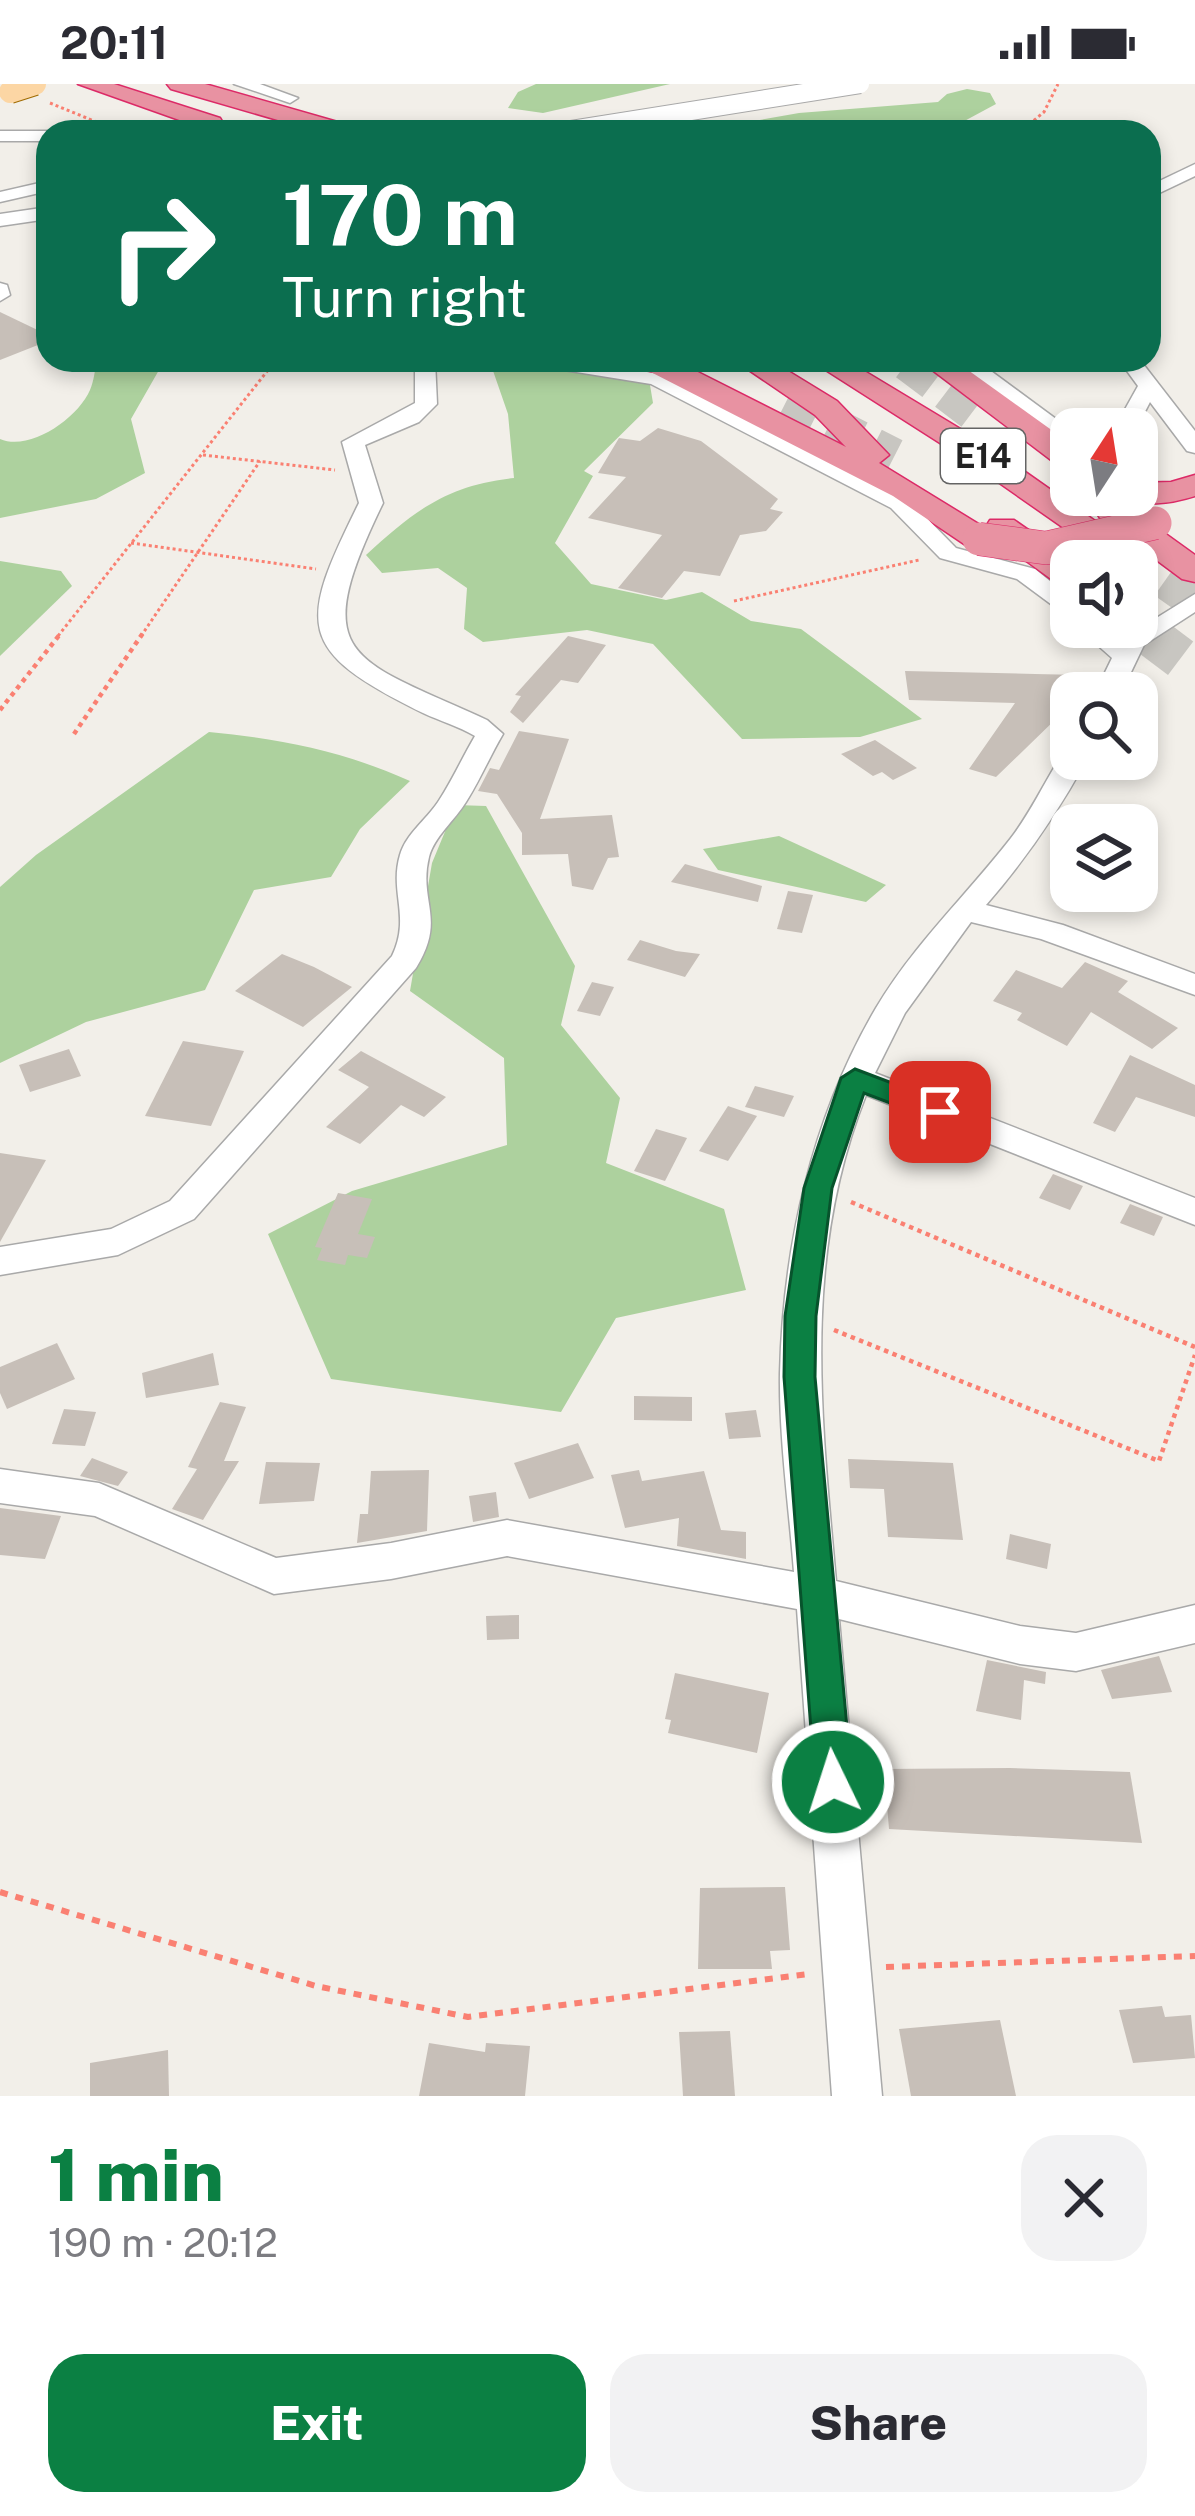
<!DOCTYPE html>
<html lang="en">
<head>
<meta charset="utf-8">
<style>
  :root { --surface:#fff; --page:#f2f2f3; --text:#2b2b33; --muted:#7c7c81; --accent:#0b8043 }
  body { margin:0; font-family:"Public Sans",sans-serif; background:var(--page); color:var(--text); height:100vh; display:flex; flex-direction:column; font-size:45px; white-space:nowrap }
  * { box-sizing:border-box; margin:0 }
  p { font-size:39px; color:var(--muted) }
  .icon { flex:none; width:66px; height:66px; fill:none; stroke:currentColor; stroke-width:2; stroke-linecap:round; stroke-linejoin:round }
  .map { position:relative; height:2012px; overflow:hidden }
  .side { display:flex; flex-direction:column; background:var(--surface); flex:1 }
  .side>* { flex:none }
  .hud { position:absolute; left:36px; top:36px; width:1125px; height:252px; border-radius:36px; box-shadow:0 6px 18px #0003; background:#0b6e4f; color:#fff; overflow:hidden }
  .needle { width:78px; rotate:12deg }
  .buttons { position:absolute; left:1050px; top:324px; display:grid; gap:24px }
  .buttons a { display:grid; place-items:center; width:108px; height:108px; border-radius:24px; background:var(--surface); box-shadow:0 6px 18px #0003; font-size:60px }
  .pin { position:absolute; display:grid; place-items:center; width:102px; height:102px; color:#fff; margin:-51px; border-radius:24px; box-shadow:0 6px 18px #0006 }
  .me { position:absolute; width:132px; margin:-66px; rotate:356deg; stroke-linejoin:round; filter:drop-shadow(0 0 9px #0008) }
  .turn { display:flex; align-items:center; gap:42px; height:252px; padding:0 48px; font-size:54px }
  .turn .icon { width:156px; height:156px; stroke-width:2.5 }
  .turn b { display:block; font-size:84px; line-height:102px }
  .round { display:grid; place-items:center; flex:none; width:126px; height:126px; border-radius:36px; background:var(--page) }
  .overview { display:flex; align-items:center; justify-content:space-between; height:204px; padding:0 48px }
  h1 { font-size:72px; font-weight:800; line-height:90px; color:var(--accent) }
  .primary-button { display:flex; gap:24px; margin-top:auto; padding:24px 48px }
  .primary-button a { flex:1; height:138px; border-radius:36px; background:var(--accent); color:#fff; font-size:48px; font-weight:800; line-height:138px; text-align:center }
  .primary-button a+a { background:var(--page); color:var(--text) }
  .status { display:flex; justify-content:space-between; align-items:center; height:84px; padding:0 60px; background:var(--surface); direction:ltr }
  .status svg { height:33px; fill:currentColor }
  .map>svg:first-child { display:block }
  .forest { fill:#add19e }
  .building { fill:#c7bfb8 }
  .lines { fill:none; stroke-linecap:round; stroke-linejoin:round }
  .highway-tunnel-far1 { stroke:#c8c6c1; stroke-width:33; stroke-dasharray:33 16; stroke-linecap:butt }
  .highway-tunnel { stroke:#c8c6c1; stroke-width:42; stroke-dasharray:42 21; stroke-linecap:butt }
  .minor-casing { stroke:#a9a9a9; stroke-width:3 }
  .highway-casing { stroke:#dc2a67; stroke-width:3 }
  .path-far2 { stroke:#fa8072; stroke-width:3; stroke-dasharray:3 3; stroke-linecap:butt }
  .path-far1 { stroke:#fa8072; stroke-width:4.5; stroke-dasharray:4.5 4.5; stroke-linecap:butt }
  .path { stroke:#fa8072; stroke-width:6; stroke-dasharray:8 8; stroke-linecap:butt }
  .minor { fill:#fff; fill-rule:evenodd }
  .highway { fill:#e892a2; fill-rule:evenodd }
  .minor-bridge-casing { stroke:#a9a9a9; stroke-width:20; stroke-linecap:butt }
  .major-bridge-casing { stroke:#a06b00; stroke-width:24; stroke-linecap:butt }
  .highway-bridge-casing { stroke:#dc2a67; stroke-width:34; stroke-linecap:butt }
  .minor-bridge { stroke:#fff; stroke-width:18 }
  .major-bridge { stroke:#fcd6a4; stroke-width:22 }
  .highway-bridge { stroke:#e892a2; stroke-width:33 }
  .route { fill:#0b8043; stroke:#07532c; stroke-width:3 }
  .labels { text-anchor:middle; stroke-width:9; stroke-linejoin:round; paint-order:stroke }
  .shield { fill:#fff; stroke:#646464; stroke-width:3 }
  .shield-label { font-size:33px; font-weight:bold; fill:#222 }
</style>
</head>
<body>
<div class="status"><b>20:11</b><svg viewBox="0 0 49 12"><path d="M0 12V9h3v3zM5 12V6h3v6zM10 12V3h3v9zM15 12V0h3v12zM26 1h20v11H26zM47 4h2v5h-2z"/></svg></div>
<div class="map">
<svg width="1195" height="2012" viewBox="0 0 1195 2012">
  <rect width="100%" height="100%" fill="#f2efe9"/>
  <!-- forest -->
  <g class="forest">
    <polygon points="536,0 670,0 543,29 508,24 518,8"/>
    <polygon points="967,5 990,9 996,20 944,48 691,48 799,29 938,18 947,10"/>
    <path d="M97,276l66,3 -32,56 14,54 -49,26 -96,19v-79c30,13 78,-21 90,-49 4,-9 5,-21 7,-30z"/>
    <path d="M491,281l156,2 6,36 -69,68 9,5 -38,67 36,41 75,16 36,-8 49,29 50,8 121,90 -62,18 -118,2 -89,-95 -66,-14 -104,12 -19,-13 3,-41 -29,-20 -56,5 -16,-18c48,-44 81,-70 148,-77l-6,-64z"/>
    <polygon points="0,477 61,487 72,502 0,572"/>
    <path d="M209,648c72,7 134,19 201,49l-50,48 -29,48 -77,13 -49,100 -119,32 -86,41v-176l36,-32z"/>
    <polygon points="456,721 486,722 575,882 561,941 620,1014 606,1079 724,1125 746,1206 616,1234 561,1328 331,1295 268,1150 352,1107 507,1061 504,974 410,907 432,779"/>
    <polygon points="779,752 886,801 866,818 718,786 703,765"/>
  </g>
  <!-- building -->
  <g class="building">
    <polygon points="0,228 48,251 48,257 0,276"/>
    <polygon points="658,344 701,357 778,415 770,425 783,428 766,447 740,451 720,492 684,487 662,514 618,504 662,451 588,434 626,393 598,389 619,354 640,357"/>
    <polygon points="568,552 606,561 578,599 561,596 523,639 510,628 521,612 515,611"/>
    <polygon points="905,587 1035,590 1081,591 1054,603 1060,631 996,693 969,685 1015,619 909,616"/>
    <polygon points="519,647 569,655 540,735 612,731 619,773 608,774 593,806 572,802 568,770 522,771 522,749 497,710 478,707 490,684 499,686"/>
    <polygon points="875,656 917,684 893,696 882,688 873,692 841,670"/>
    <polygon points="685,780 762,802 758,818 671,798"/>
    <polygon points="788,807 813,811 802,849 777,845"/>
    <polygon points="640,856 676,867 700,870 685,893 627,876"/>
    <polygon points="282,870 314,883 352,903 303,943 235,907"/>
    <polygon points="1085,878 1128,897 1118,908 1178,944 1152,965 1091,928 1067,962 1017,936 1022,929 993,917 1016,886 1062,904"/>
    <polygon points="592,898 614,903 600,932 577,927"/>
    <polygon points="183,957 244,967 211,1042 145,1032"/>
    <polygon points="69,965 81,992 30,1008 19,981"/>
    <polygon points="361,967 446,1013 424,1033 401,1021 360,1060 326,1043 369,1003 338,986"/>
    <polygon points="1130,971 1195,1001 1195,1033 1136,1013 1115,1048 1093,1039"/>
    <polygon points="755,1002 794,1012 784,1033 745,1023"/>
    <polygon points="728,1022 757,1032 728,1077 699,1067"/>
    <polygon points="656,1045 687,1054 665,1097 634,1087"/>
    <polygon points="0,1069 46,1076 0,1158"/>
    <polygon points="1053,1090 1083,1102 1070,1126 1039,1114"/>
    <polygon points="338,1109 372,1115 358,1150 375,1153 367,1174 348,1171 345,1181 317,1176 322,1164 315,1163"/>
    <polygon points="1130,1120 1163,1133 1154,1152 1120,1139"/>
    <polygon points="57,1259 75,1295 7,1325 0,1309 0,1283"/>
    <polygon points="213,1269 219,1301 146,1314 142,1289"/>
    <polygon points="634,1312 692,1313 692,1337 634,1336"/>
    <polygon points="220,1318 246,1323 224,1377 239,1377 203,1436 172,1425 197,1385 188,1383"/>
    <polygon points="64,1325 96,1328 85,1362 52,1360"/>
    <polygon points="756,1326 761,1353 729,1355 725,1329"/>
    <polygon points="578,1359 594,1394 529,1415 514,1379"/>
    <polygon points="92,1374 128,1388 118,1402 80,1392"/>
    <polygon points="848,1375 953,1379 963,1456 888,1453 884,1405 850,1404"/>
    <polygon points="266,1378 320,1379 314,1417 259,1420"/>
    <polygon points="429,1386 427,1447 357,1459 360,1430 368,1430 371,1387"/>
    <polygon points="639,1386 642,1397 704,1387 721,1446 746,1448 746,1475 677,1462 679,1434 625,1444 611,1391"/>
    <polygon points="496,1408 499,1433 473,1438 469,1412"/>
    <polygon points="0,1424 61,1432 45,1475 0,1471"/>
    <polygon points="1010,1450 1051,1460 1047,1485 1006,1475"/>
    <polygon points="519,1531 519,1555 487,1556 486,1532"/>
    <polygon points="1159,1572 1172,1608 1112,1615 1101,1586"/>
    <polygon points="987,1576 1046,1588 1045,1600 1024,1596 1021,1636 976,1627"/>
    <polygon points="675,1589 769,1609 757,1669 668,1649 671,1636 665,1635"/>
    <polygon points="1010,1684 1130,1688 1142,1759 889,1745 884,1685"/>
    <polygon points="785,1803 790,1866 770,1867 772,1885 698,1885 700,1804"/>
    <polygon points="1162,1922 1165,1933 1191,1931 1195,1974 1133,1979 1119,1926"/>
    <polygon points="1000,1936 1016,2012 911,2012 899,1945"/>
    <polygon points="730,1947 735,2012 683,2012 679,1948"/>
    <polygon points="429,1959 485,1968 486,1959 530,1962 525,2012 419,2012"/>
    <polygon points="168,1966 169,2012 90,2012 90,1979"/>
  </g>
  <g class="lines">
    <!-- highway-tunnel-far1 -->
    <g class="highway-tunnel-far1">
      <polyline points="906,280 976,333"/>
      <polyline points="787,316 895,371"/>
      <polyline points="1164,498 1195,520"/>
      <polyline points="1137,541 1151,552"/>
    </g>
    <!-- highway-tunnel -->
    <polyline class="highway-tunnel" points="1147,549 1195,585"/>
    <!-- minor casing -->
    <g class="minor-casing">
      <g id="minor">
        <polygon points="234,0 260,0 298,14 290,19"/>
        <polygon points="0,47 48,47 53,48 48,48 48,57 0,57"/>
        <polygon points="1195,80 1195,92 1149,114 1149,102"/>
        <polygon points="48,97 48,107 0,118 0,108"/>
        <polygon points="48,123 48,135 0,142 0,130"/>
        <polygon points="0,199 7,201 10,211 0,217"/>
        <path d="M415,276h20l2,44 -18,18 -54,23 18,58c-76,156 -34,154 104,217l16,14c-13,22 -23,46 -37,68 -11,18 -32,35 -37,55 -11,45 18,61 -13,111l-222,251 -76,36 -118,20v-28l111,-18 59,-28 222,-245c19,-39 -3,-64 8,-101 6,-21 26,-35 38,-53 14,-21 24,-44 37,-66 -17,-10 -35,-15 -52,-23 -128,-63 -125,-87 -64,-210l-17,-61 73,-39z"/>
        <polygon points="471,276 578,276 664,291 907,414 956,464 1035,485 1071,514 1071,535 1017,495 940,474 891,424 651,300 564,286 481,282"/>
        <polygon points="953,276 976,276 1071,346 1071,363"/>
        <polygon points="1119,276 1140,276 1195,347 1195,369 1187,367 1150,318 1136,345 1114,345 1138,302"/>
        <polygon points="1195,510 1195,528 1144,561 1121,609 1095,609 1112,574 1077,543 1105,543 1121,556"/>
        <path d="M1071,667v8h16c-29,53 -61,100 -101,146l77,20 132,49v21l-154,-56 -70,-17 -66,91 -30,60 320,125v27l-329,-130c-64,161 -45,319 -30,486l184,45 56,7 119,-28v38l-119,28 -56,-7 -181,-45 43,477h-50l-35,-487 -290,-53 -116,23 -117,15 -179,-78 -95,-13v-34l99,14 177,75 115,-15 116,-23 287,52c-5,-65 -15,-134 -14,-199 3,-127 32,-256 96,-365 38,-64 90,-112 135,-170 20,-26 34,-57 52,-85z"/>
      </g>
    </g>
    <!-- highway casing -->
    <g class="highway-casing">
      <g id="highway">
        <polygon points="78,0 114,0 220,34 223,39 211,46 202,44"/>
        <polygon points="167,0 205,0 355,43 358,48 319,48 171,5"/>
        <polygon points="635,276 674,276 846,363 815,331 734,276 770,276 837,317 889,371 879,379 985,444 990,436 1014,436 1073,477 1071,503 1058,500 996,455 991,462 967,462 893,412 639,282"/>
        <polygon points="810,276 846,276 987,361 1152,477 1137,487 1137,477 1111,477 965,375"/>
        <polygon points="919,276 954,276 1071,360 1071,385 1059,382"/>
        <path d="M1195,391v21c-22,7 -55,13 -73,-1h15v-12l34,-1z"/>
        <polygon points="1112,417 1124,420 1195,471 1195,498 1182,495 1100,434 1095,427 1100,420"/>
      </g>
    </g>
    <!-- path-far2 -->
    <g class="path-far2">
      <polyline points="50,19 121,48"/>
      <polyline points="1020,48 1044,28 1058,0"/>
      <polyline points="203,371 335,386"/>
      <polyline points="131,459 316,485"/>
      <polyline points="734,517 919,476"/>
      <polyline points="58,552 276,276"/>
      <polyline points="141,552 260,377"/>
    </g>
    <!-- path-far1 -->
    <g class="path-far1">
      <polyline points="0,626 61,549"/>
      <polyline points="74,650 143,549"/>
      <polyline points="851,1118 1195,1263"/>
      <polyline points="834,1246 1159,1377 1195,1271"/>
    </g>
    <!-- path -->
    <g class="path">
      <polyline points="0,1808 316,1902 468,1933 809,1890"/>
      <polyline points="886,1883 1195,1872"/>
    </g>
    <!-- minor -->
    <use href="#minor" class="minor"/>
    <!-- highway -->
    <use href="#highway" class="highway"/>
    <!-- minor-bridge casing -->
    <g class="minor-bridge-casing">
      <polyline id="minor-bridge" points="559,48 860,0"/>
    </g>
    <!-- major-bridge casing -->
    <g class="major-bridge-casing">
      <polyline id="major-bridge" points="10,8 35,0"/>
    </g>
    <!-- highway-bridge casing -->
    <g class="highway-bridge-casing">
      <polyline id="highway-bridge" points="979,455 1046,464 1155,439"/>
    </g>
    <!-- minor-bridge -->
    <use href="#minor-bridge" class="minor-bridge"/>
    <!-- major-bridge -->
    <use href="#major-bridge" class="major-bridge"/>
    <!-- highway-bridge -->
    <use href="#highway-bridge" class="highway-bridge"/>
  </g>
  <!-- route -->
  <polygon class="route" points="855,985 950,1021 954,1028 940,1038 864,1009 832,1104 816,1232 815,1293 852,1698 846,1710 833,1716 820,1710 815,1698 784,1293 785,1232 804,1104 841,994"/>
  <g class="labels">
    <!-- shield labels -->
    <rect class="shield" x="941" y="345" width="84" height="54" rx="9"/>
    <g class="shield-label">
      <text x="983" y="384">E14</text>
    </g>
  </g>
</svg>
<div class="buttons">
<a><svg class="needle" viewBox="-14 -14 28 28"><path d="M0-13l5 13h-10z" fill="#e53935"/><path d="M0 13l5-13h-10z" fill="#7c7c81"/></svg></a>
<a><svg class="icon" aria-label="sound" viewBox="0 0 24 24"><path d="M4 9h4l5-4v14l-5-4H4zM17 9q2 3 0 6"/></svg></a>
<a><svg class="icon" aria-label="search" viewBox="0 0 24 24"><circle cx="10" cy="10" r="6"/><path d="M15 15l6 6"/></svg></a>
<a><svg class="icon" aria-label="layers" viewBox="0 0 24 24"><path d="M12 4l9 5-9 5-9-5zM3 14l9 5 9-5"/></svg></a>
</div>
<div class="pin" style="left:940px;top:1028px;background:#d93025"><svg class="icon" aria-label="arrive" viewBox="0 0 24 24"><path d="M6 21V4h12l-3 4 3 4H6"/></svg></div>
<svg class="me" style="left:833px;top:1698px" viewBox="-20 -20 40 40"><circle r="17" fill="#0b8043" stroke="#fff" stroke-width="3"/><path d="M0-11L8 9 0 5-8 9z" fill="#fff"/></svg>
<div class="hud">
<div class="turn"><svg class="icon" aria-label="right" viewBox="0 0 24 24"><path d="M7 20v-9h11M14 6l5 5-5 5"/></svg><div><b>170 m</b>Turn right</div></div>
</div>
</div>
<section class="side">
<div class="overview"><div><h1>1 min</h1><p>190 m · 20:12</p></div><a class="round"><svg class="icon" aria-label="close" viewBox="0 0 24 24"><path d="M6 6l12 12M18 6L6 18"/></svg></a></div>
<div class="primary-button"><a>Exit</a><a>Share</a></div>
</section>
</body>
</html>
